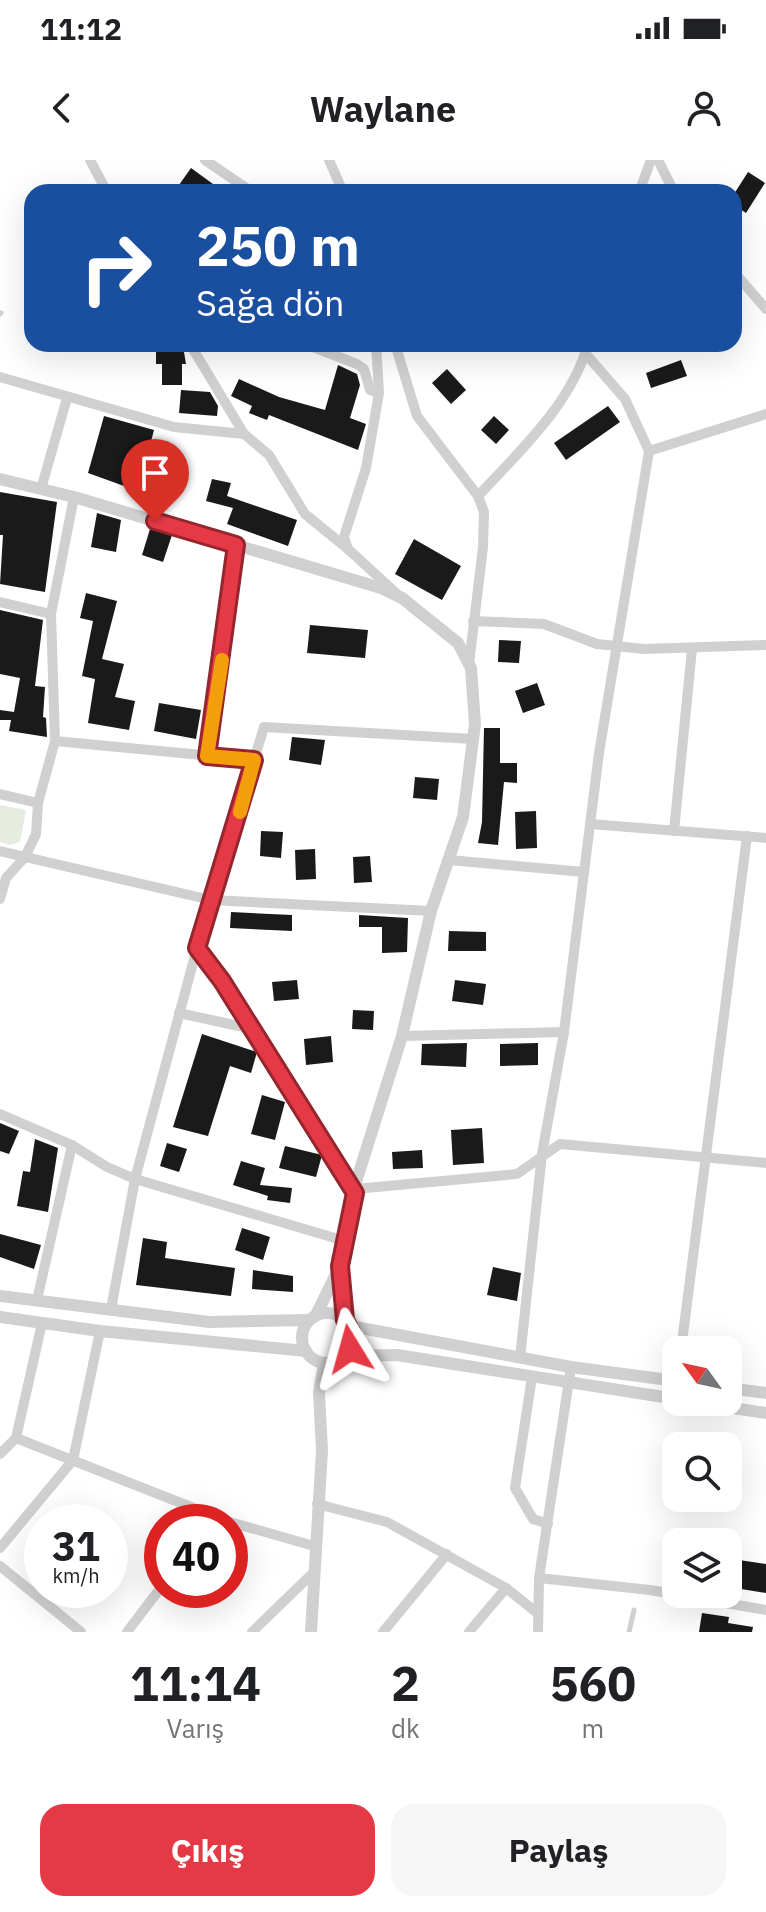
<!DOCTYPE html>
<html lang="tr">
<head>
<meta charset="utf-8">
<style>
  :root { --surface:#fff; --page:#f6f6f6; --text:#202124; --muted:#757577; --accent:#e63946 }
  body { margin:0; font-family:"IBM Plex Sans",sans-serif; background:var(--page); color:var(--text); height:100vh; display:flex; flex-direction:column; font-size:30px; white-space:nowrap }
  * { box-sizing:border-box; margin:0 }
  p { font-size:26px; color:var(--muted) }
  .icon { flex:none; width:44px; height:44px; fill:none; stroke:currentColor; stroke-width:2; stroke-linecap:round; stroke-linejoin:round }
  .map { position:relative; height:1472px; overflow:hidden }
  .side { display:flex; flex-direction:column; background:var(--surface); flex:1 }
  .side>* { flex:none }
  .hud { position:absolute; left:24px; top:24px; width:718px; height:168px; border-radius:24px; box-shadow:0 8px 32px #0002; background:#1a4fa0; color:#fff; overflow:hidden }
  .needle { width:52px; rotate:303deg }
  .fabs { position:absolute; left:662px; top:1176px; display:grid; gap:16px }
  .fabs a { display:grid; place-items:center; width:80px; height:80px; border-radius:16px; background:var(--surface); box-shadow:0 8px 32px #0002; font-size:40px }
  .speed { position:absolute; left:24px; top:1344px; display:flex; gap:16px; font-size:40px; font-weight:700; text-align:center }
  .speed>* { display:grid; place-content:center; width:104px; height:104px; border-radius:50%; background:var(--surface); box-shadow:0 8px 32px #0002; line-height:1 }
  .speed small { font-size:20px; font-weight:400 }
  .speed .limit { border:12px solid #d22; background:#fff; color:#111 }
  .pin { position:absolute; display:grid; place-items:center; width:68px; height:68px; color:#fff; margin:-82px -34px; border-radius:50% 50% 50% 0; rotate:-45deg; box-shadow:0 0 8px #0007 }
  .pin .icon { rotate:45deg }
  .me { position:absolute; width:88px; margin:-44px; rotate:352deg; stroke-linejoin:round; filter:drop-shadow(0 0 6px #0008) }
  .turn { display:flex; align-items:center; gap:28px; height:168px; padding:0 40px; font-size:36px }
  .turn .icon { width:104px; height:104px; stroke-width:2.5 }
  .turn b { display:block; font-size:56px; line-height:68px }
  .eta { display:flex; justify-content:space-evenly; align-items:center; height:136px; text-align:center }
  .eta b { font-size:48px; font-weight:700; line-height:56px }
  .action { display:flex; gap:16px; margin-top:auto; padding:16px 40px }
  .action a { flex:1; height:92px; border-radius:24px; background:var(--accent); color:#fff; font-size:32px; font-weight:700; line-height:92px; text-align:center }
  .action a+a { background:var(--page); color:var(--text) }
  .status { display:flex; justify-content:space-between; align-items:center; height:56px; padding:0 40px; background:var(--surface); direction:ltr }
  .status svg { height:22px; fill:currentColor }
  header { display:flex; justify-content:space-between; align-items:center; height:104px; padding:0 40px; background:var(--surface); font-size:36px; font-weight:700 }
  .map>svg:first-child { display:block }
  .green { fill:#e6ecdf }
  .building { fill:#1a1a1a }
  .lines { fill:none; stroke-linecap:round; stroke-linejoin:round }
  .service { stroke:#d0d0d0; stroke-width:5 }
  .minor { stroke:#d0d0d0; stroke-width:10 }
  .tertiary { stroke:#d0d0d0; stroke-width:12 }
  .route-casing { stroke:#96252e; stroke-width:20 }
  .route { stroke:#e63946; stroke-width:14 }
  .slow { stroke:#f59e0b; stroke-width:14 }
</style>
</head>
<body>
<div class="status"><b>11:12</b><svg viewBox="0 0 49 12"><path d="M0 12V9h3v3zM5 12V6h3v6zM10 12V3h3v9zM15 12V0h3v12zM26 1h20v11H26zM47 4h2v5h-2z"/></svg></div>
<header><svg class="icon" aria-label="back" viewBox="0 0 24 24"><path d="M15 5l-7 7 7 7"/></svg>Waylane<svg class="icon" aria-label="person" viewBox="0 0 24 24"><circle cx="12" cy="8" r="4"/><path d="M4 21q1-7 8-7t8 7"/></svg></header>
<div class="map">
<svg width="766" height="1472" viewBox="0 0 766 1472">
  <rect width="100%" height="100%" fill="#fff"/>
  <!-- green -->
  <polygon class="green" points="0,645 26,650 20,682 10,685 0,682"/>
  <!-- building -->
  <g class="building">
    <polygon points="191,8 224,32 174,32"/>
    <polygon points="748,12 765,23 746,53 734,45 734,34"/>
    <polygon points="183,186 186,204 182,204 182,225 162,225 162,204 156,204 156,187"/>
    <polygon points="681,200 687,216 651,228 646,213"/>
    <polygon points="338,205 357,214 360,225 350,258 366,264 358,290 269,255 267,260 249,253 252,246 231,236 239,219 279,237 325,250"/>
    <polygon points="447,209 466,230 451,244 432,223"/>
    <polygon points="181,230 210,232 218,246 217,256 179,253"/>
    <polygon points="608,246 620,262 566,300 554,283"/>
    <polygon points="104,256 154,270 138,331 88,313"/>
    <polygon points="494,256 509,270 496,284 481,270"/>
    <polygon points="212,319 231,323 227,336 297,360 288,386 227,364 233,348 206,341"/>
    <polygon points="0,332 57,342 45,432 0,424 3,375 0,375"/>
    <polygon points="97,353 121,360 116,392 91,387"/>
    <polygon points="150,369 172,375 163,402 142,395"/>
    <polygon points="414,379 461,406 442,440 395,414"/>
    <polygon points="86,433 117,441 102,499 124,504 115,537 135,541 129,570 88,563 95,519 82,516 93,461 80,458"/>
    <polygon points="0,450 43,460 35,526 45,527 43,557 46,558 47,577 9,571 11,560 0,560 0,550 14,552 20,518 0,514"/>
    <polygon points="310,465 368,470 365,498 307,493"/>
    <polygon points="499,480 521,481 519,503 498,502"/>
    <polygon points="537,523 545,545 523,553 515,531"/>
    <polygon points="159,543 201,550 196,579 154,571"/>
    <polygon points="484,568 500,568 500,603 517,603 517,623 504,622 498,685 478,683 482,662"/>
    <polygon points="292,577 325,580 321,605 289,600"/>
    <polygon points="415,617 439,619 437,640 413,638"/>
    <polygon points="536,651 537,688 516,689 515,652"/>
    <polygon points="261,671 283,672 281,698 260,696"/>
    <polygon points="315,689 316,719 296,720 295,690"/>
    <polygon points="370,696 372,722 354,723 353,697"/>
    <polygon points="231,752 292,755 292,771 230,768"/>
    <polygon points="359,755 408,758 407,792 382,793 382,767 359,767"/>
    <polygon points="449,771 486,772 486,791 448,791"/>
    <polygon points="297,820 299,839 274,841 272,822"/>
    <polygon points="455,820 486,824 483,845 452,841"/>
    <polygon points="353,850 374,851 373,870 352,869"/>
    <polygon points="202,874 257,892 251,913 230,906 208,976 173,967"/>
    <polygon points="331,876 333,902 306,905 304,879"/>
    <polygon points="467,883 466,907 421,905 422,884"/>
    <polygon points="538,883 538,905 500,906 500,884"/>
    <polygon points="262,935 285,942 275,980 251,974"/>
    <polygon points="0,963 19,971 9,994 0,991"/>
    <polygon points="482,968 484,1003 453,1005 451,970"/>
    <polygon points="35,979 58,988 48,1052 17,1046 23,1011 30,1012"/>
    <polygon points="167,983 187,989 179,1012 160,1006"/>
    <polygon points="285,986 322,995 316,1017 279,1008"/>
    <polygon points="422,990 423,1008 393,1009 392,992"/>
    <polygon points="241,1001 265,1008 260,1025 292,1028 290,1043 267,1040 268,1036 233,1025"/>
    <polygon points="242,1068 270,1077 263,1100 235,1090"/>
    <polygon points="0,1074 41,1085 34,1109 0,1097"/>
    <polygon points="143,1078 167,1082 165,1098 235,1108 231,1136 136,1125"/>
    <polygon points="493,1107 521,1113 517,1141 487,1135"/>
    <polygon points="253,1110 293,1116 293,1132 252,1129"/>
    <polygon points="739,1400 766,1404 766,1433 735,1428"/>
    <polygon points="702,1453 729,1457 728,1463 753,1467 752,1472 699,1472"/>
  </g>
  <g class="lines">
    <!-- service -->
    <g class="service">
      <polyline points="0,154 1,153"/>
      <polyline points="629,1472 634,1450"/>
    </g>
    <!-- minor -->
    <g class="minor">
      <polyline points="90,0 107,32"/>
      <polyline points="205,0 252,32"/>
      <polyline points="329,0 343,32"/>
      <polyline points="658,0 674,32"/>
      <polyline points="639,32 651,0"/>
      <polyline points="734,112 766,149"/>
      <polyline points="190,184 244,274"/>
      <polyline points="305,184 357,204 364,209 370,230 379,233"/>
      <polyline points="376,184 379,233 366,308 344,377 348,389 397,434"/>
      <polyline points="395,184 417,256 478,336 484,352 483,387 469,504"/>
      <polyline points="0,217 174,267 244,274 269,295 305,354 348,389"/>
      <polyline points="649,291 766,254"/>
      <polyline points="41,329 67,238"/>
      <path d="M478,336c41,-44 94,-93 110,-152"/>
      <polyline points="0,442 51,454"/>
      <polyline points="473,461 544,464 597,484 644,489 766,485"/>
      <polyline points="55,581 254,600"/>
      <polyline points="207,596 236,385"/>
      <polyline points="0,634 38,643"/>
      <polyline points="590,664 766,678"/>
      <polyline points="674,671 692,489"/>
      <polyline points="0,691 211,740 431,751"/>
      <polyline points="449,700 584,712"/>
      <polyline points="0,739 6,718 25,697 36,674 38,643 55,581 51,454 74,337"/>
      <polyline points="197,788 222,821 355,1033"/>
      <polyline points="179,853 253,869"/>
      <polyline points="402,876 564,872"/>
      <polyline points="0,954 72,985 107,1007 135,1019 345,1081"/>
      <polyline points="355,1029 517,1014 560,984 766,1003"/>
      <polyline points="37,1140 72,985"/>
      <polyline points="111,1149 135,1019 197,788 264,567 473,579"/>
      <polyline points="681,1190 747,676"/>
      <polyline points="520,1198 542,994 564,872 599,593 649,291 625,239 585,193"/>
      <polyline points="532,1217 515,1328 533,1359 548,1364"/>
      <polyline points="16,1278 229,1362"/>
      <polyline points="0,1294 16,1278 42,1163"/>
      <polyline points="317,1344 387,1362 506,1428 536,1452"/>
      <polyline points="230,1362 314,1386"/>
      <polyline points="0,1388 73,1300 100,1171"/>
      <polyline points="0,1406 81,1472"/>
      <polyline points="539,1418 650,1430 766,1450"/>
      <polyline points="127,1472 162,1426"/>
      <polyline points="252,1472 314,1412"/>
      <polyline points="383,1472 447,1394"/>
      <polyline points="469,1472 506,1428"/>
      <polyline points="538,1472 539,1418 571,1207"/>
    </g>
    <!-- tertiary -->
    <g class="tertiary">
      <polyline points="0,319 74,337 381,428 402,438 458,483 471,508 475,564 463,657 431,751 402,876 357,1019 340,1106 316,1155"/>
      <polyline points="340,1109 345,1160"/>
      <polyline points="0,1136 209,1162 309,1160"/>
      <circle cx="327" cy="1178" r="25"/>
      <polyline points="0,1157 100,1171 306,1191"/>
      <polyline points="350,1166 571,1207 676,1221"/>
      <polyline points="345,1196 397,1195 676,1239"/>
      <polyline points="728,1228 766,1233"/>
      <polyline points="693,1242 766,1253"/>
      <polyline points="311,1472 322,1291 319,1233 324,1203"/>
    </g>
  </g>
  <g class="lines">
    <!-- route casing -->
    <g class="route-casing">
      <polyline id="route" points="155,361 236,385 207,596 254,600 197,788 222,821 355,1033 340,1106 345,1160 352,1174 350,1189"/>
    </g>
    <!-- route -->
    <use href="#route" class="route"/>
    <!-- slow -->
    <polyline class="slow" points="222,500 207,596 254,600 240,652"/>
  </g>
</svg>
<div class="fabs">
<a><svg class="needle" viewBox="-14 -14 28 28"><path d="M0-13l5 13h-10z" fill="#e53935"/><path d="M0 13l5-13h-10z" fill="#757577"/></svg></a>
<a><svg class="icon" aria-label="search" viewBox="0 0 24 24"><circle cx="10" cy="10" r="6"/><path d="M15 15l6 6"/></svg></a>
<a><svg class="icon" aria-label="layers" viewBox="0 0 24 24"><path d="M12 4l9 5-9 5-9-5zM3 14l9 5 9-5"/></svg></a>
</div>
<div class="speed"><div>31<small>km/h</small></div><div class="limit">40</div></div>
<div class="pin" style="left:155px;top:361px;background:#d93025"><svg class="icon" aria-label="arrive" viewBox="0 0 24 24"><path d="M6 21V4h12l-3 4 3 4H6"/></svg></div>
<svg class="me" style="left:350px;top:1189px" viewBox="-20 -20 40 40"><path d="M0-17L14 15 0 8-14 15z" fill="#e63946" stroke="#fff" stroke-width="4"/></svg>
<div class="hud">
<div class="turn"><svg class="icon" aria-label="right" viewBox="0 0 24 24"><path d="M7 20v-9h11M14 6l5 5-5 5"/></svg><div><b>250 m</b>Sağa dön</div></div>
</div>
</div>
<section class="side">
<div class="eta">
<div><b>11:14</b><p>Varış</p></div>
<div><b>2</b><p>dk</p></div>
<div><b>560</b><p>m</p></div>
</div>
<div class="action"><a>Çıkış</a><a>Paylaş</a></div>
</section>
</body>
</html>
